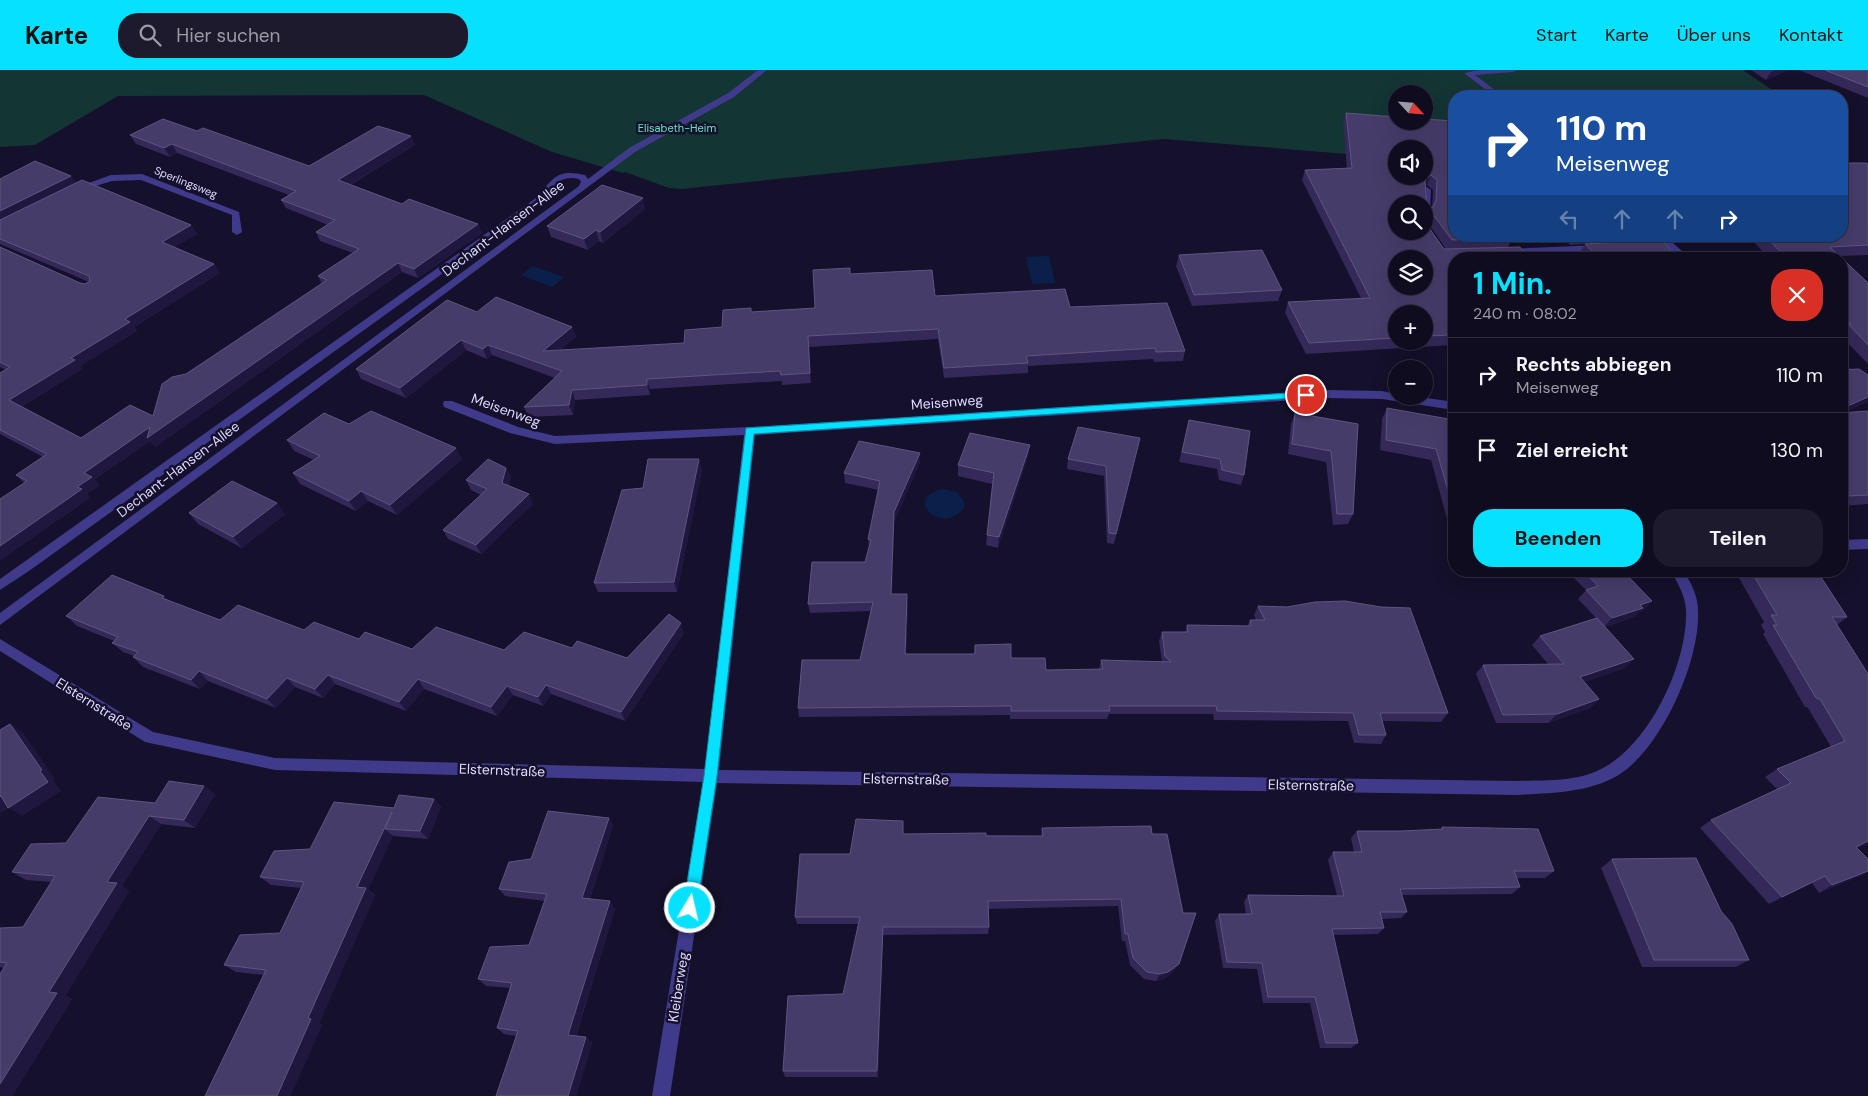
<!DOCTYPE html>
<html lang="de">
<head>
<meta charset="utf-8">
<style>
  :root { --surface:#100c20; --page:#1e1a2d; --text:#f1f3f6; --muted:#9c9ba5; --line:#302c3e; --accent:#06e1ff }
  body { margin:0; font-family:"DM Sans",sans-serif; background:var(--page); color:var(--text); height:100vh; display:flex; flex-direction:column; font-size:19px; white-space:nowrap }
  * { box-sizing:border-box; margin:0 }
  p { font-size:16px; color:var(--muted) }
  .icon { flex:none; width:28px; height:28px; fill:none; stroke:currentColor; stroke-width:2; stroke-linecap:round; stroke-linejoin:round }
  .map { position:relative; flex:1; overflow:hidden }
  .sheet { position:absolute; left:1448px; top:182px; width:400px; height:325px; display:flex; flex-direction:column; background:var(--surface); border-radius:20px; box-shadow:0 5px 20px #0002,0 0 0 1px var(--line) }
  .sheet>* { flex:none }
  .banner { position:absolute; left:1448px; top:20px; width:400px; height:152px; border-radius:20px; box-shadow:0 5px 20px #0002,0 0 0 1px var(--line); background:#1a4fa0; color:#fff; overflow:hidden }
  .needle { width:32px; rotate:116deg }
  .buttons { position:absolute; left:1388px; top:15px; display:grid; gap:10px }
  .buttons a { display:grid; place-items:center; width:45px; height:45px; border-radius:50%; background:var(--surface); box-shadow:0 5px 20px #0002,0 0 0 1px var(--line); font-size:25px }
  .pin { position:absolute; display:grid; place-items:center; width:42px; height:42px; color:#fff; margin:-21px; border:2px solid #fff; border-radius:50%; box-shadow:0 1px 5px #0007 }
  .me { position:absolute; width:55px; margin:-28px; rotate:9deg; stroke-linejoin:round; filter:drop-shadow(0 0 4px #0008) }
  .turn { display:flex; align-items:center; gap:18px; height:105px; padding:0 25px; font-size:22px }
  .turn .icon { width:65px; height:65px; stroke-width:2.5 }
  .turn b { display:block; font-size:35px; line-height:42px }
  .lanes { display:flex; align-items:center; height:48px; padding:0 25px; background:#0003; justify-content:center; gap:25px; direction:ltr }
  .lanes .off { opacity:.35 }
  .round { display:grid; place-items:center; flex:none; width:52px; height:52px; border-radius:20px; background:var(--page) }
  .headline { display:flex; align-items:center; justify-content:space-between; height:85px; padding:0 25px }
  h1 { font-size:30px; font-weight:700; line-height:38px; color:var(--accent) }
  .cta { display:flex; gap:10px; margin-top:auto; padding:10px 25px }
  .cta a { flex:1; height:58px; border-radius:20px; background:var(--accent); color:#111; font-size:20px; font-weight:700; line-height:58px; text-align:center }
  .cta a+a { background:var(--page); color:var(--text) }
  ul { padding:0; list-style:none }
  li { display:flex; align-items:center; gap:15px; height:75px; padding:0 25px; border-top:1px solid var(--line) }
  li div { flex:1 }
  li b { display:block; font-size:19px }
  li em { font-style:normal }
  header { display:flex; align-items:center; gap:30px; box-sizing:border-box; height:70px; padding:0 25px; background:var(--accent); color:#111 }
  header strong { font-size:24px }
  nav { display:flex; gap:28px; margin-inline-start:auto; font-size:18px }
  .search { width:350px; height:45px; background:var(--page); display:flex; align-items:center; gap:12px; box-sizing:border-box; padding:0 18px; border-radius:20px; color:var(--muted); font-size:19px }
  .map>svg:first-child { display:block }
  .green { fill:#133534; fill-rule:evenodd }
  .water { fill:#0a204a }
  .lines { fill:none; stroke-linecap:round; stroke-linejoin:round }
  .service { fill:#3f3a8a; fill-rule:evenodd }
  .minor { fill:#3f3a8a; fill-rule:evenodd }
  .wall { fill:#342959; fill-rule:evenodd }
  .shaded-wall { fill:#20173f }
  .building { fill:#463c6a; stroke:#5e5582; fill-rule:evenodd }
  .route { fill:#06e1ff; stroke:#0492a6 }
  .labels { text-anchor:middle; stroke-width:5; stroke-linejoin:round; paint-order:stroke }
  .far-park-label { font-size:11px; fill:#62e3c5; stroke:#15102b }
  .far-street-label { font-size:11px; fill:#dfdaff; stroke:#15102b }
  .street-label { font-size:14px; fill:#dfdaff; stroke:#15102b }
</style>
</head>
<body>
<header>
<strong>Karte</strong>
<div class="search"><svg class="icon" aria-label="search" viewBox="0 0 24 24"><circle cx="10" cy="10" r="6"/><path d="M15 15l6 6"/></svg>Hier suchen</div>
<nav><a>Start</a><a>Karte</a><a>Über uns</a><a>Kontakt</a></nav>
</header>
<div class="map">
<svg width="1868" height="1026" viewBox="0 0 1868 1026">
  <rect width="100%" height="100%" fill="#15102b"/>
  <!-- green -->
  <path class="green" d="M0,0h1743l38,26h-327v67l-30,-14h-28v9l-232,-19 -483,50 -12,-1 -44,-16 -2,1 -71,-21 -128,-57 -306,1 -83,49 -35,2zM1396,24h28v27h-28z"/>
  <!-- water -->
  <g class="water">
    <polygon points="1049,186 1055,213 1032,214 1026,187"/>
    <polygon points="533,196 564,207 552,217 521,205"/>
    <path d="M942,419l15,3 7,10v6c-22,28 -62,-9 -22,-19z"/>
  </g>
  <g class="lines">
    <!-- service -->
    <g class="service">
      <polygon points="1427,117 1431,120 1430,139 1427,146 1424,147 1423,120"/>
      <polygon points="1598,175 1601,176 1601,180 1506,185 1501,182 1506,179"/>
    </g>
    <!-- minor -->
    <g class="minor">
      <path d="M758,0h9l-33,27 -99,55 -635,473v-12l579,-427 2,-4 -2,-3c-21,-5 -25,9 -37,23l-513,369 -29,19v-11l536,-381c17,-19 20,-30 49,-23l3,4 41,-31 99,-55z"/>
      <polygon points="1479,0 1517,0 1513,2 1475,5 1503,26 1494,26 1464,3"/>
      <polygon points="142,104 239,142 242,162 237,165 232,162 232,145 141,110 112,111 76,122 72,119 111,105"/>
      <polygon points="1655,166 1665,166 1691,189 1680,189"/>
      <polygon points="1841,293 1868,310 1868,319 1841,301"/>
      <path d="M1326,320l56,1 14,3v2h18l40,6v8l-72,-11 -56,-1 -571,37 -36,335 798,11c27,-1 58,1 82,-11 50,-23 89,-107 87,-160 -1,-15 -8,-26 -15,-39h13c7,12 14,25 14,39 3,50 -37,140 -81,166 -30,17 -66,17 -100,19l-800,-12 -47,313h-18l51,-314 -428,-12 -130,-28 -145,-91v-12l153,93 122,26 430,11 39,-334 -189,9 -45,-11 -66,-26 -1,-3 1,-3h8l66,26 37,9 195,-9z"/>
      <polygon points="1868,469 1868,479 1841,480 1841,470"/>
    </g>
  </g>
  <!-- wall -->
  <g class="wall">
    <polygon points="1751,0 1788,0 1766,10"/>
    <polygon points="1799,0 1868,0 1868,28"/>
    <path d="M1346,43l78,8 30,115 59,1 -5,10 -54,12v88l-2,-2 -146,9 -21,-41 3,-11 73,-4 -59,-118 3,-10 42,-1 -4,-47zM1427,115l6,5 -1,17 -5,1 -1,-22zM1425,153h3l18,26h-2zM1396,244h28v27h-28z"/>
    <polygon points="197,61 309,96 415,75 350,115 402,134 478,154 482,163 418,208 402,202 155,377 150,371 94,410 100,415 87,424 90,428 24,413 16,405 43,387 0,364 0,303 6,300 0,297 0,177 80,213 85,214 89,212 0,174 0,109 76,113 191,155 197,164 174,177 214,194 220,203 134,257 137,261 80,296 82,299 21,337 81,368 153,346 186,304 322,214 318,206 353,183 320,171 316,162 328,155 286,138 281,130 289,125 177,83 170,87 136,74 130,65"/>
    <polygon points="1868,94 1868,185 1840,186 1868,213 1868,294 1841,266 1841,189 1770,189 1748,166 1841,166"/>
    <polygon points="645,139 603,173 599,171 588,180 551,167 547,156"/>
    <polygon points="1562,166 1651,166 1648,171 1678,189 1583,189 1579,184 1585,174 1570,175"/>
    <polygon points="1179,185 1282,220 1278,231 1192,236 1176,196"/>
    <polygon points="851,204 935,226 1070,237 1185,281 1183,291 1154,292 1153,289 1028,296 1028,303 944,308 938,269 809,277 811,313 782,315 782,311 650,319 650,325 575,330 573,345 528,347 524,337 555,308 492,285 487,289 466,280 406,328 361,309 356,299 477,242 572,257 576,267 560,280 684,273 722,257 752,242 815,238"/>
    <polygon points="1841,300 1846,342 1868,341 1868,434 1841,436"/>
    <polygon points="1387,338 1454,350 1454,456 1449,456 1431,390 1380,380 1382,349"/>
    <polygon points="1295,343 1358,354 1353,444 1348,454 1333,455 1326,392 1288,384 1291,354"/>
    <polygon points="1189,350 1244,405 1241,415 1219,410 1217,399 1179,392"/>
    <polygon points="349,354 462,389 397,445 368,431 356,441 300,414 293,403 314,390 294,381 287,370"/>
    <polygon points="1140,368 1114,474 1107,473 1104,406 1067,399 1068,389"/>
    <polygon points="1030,375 1028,386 998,478 986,475 992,414 958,406 958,395"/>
    <polygon points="920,383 920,392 894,452 892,524 908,533 906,584 974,584 975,575 1046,600 1099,599 1101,590 1162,592 1159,571 1162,562 1185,562 1187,555 1247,556 1250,550 1256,550 1254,545 1258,536 1448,643 1441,652 1382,651 1386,665 1381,674 1354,673 1348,651 1214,650 1213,644 1109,644 1107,649 1010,649 1010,645 799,647 798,638 860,590 871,541 810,543 808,534 865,492 869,478 868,469 879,420 845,413 844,403"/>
    <polygon points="506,398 511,407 509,416 533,434 481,484 448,469 443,460 481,425 471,420 466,410"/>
    <polygon points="702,399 677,522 598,522 594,513 643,418"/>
    <polygon points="189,443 285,444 242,478 198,454"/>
    <polygon points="1579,501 1623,501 1644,540 1639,542 1634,547 1605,557 1625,598 1584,612 1599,629 1590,638 1548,653 1496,653 1476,604 1483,595 1548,594 1532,575 1540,566 1596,548 1578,529 1586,520 1574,508"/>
    <polygon points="1735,501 1817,501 1847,547 1837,555 1868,604 1868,774 1857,778 1862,805 1819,823 1812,813 1769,834 1700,758 1711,750 1777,719 1765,707 1777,699 1831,677 1808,638 1805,637 1763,564 1765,562 1761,555 1764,552"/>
    <polygon points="164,526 169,531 220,550 304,560 359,569 412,579 504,580 572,578 627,588 684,563 625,651 551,624 543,636 513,625 497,646 424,619 406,641 335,614 323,628 295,617 276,638 208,611 200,619 143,597 133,587 134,586 123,582 112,573 114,571 77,556 66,546"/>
    <polygon points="204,716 215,724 195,758 161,754 122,816 129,821 65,926 72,929 12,1026 4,898 0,897 0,858 23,857 52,812 26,810 12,802 66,773 155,733"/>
    <polygon points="434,729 441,737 428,769 393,766 368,819 375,825 319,953 322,955 290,1026 264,905 236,902 224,895 280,863 301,818 271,815 260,807 310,779 394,738"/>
    <polygon points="609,748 613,756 590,829 615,839 576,966 586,967 592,973 576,1026 496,1026 516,966 504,964 497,958 510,918 486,916 478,909 529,875 545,831 505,826 499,819 531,789"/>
    <polygon points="1151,756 1175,900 1164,909 1156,911 1144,909 1130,895 1125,871 1122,871 1118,836 989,839 989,857 988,864 883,865 878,1007 785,1007 783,1001 843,924 859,854 797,854 795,847 850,784 904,764 1041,766 1042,758"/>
    <polygon points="1442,757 1554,801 1545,808 1517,808 1520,817 1512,824 1402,825 1407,842 1401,848 1382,849 1384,858 1378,864 1333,865 1358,973 1351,978 1320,978 1310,933 1263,933 1257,899 1223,898 1215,851 1219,844 1246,844 1244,832 1248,825 1337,826 1328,790 1333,782 1354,782 1351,768 1357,761 1402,761 1441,759"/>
    <polygon points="1612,789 1721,841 1749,890 1736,897 1642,897 1601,798"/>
  </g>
  <!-- shaded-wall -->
  <g class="shaded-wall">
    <polygon points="1775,0 1788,0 1766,10 1771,2"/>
    <polygon points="411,66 415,75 342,119 338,110"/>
    <polygon points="172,74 177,83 170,87 164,78"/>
    <polygon points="1431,105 1427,115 1421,120 1425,110"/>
    <polygon points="71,106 77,114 0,153 0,141"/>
    <polygon points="643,128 645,139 603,173 600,162"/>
    <polygon points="478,154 482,163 418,208 414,199"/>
    <polygon points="191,155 197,164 168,181 162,172"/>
    <polygon points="596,160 599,171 588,180 584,169"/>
    <polygon points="398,193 402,202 155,377 150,371 94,410 100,415 87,424 90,428 0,491 0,476 84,403 150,357"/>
    <polygon points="214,194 220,203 134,257 137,261 80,296 82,299 17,339 9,330 71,288 125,249"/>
    <polygon points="572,257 576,267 547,291 543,281"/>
    <polygon points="808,266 809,277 811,313 810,303"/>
    <polygon points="461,270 466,280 406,328 400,318"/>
    <polygon points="488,275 492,285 487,289 483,279"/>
    <polygon points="647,309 650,319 650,325 647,315"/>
    <polygon points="572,320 575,330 573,345 569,335"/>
    <polygon points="1868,327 1868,332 1841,344 1841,339"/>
    <polygon points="1030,375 1028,386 998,478 999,467"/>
    <polygon points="456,378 462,389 397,445 390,435"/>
    <polygon points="920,383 920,392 894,452 892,533 891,524 894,442"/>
    <polygon points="699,389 702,399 677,522 674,512"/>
    <polygon points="506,398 511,407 507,422 502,413"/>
    <polygon points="361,421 368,431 356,441 349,431"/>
    <polygon points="529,424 533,434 481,484 476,475"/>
    <polygon points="277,433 285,444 242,478 233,467"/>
    <polygon points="907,524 908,533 905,593 905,584"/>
    <polygon points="164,526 174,536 162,528"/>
    <polygon points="1652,531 1644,540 1639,542 1634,547 1604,557 1612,548 1640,535"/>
    <polygon points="681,553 684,563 625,651 621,642"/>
    <polygon points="1634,589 1625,598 1571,617 1580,607"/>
    <polygon points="199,601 208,611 200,619 191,610"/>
    <polygon points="328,605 335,614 323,628 315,619"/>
    <polygon points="287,608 295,617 276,638 267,629"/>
    <polygon points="418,609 424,619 406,641 399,632"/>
    <polygon points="546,615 551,624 543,636 538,627"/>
    <polygon points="507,616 513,625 497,646 491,637"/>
    <polygon points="1599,629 1590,638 1548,653 1557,644"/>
    <polygon points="10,654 23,663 55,709 53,710 61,721 22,746 9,738 0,744 0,727 40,701"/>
    <polygon points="204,716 215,724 195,758 184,750"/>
    <polygon points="434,729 441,737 428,769 420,761"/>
    <polygon points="392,742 385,759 393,766 368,819 375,825 319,953 322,955 290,1026 277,1026 308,948 357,817"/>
    <polygon points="149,746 161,754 122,816 129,821 65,926 72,929 12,1026 0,1026 0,1014 107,812"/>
    <polygon points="609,748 613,756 588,835 582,828"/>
    <polygon points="1868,771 1868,774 1842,785 1856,777"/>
    <polygon points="1868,801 1868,802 1862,805 1819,823 1832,815"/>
    <polygon points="1825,806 1812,813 1769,834 1782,827"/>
    <polygon points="610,831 615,839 574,971 568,965"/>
    <polygon points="883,857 883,865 878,1007 877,1001"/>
    <polygon points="1179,894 1175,900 1164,909 1156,911 1160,904"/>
    <polygon points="586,967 592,973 576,1026 568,1026"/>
  </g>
  <!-- building -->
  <g class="building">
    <polygon points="1825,0 1868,0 1868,17"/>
    <path d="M1346,43l50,4v4h28v-2l30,2v115h58l1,1 -61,3 -20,-27 -5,-1 -2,10 19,27 76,-2 8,12h-74v76l-30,1v-22h-28v24l-87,5 -21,-41 82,-4 -65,-128 47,-2zM1396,79h28v27h-28zM1431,105l6,5 -1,20 -3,7 -6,1 -2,-28zM1396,134h28v27h-28zM1396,189h28v27h-28z"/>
    <polygon points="163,49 197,61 203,58 309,96 378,56 411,66 338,110 402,134 409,129 478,154 414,199 398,193 147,368 150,357 84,403 92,407 77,417 82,419 0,476 0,429 27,411 16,405 47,384 0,360 0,303 10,297 0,292 0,177 80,213 85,214 90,211 89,206 0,169 0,150 82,110 191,155 162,172 214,194 125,249 130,252 71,288 75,290 9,330 81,368 130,335 153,346 162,314 172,307 186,304 327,210 318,206 359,179 316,162 335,150 281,130 296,121 172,74 164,78 130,65"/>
    <polygon points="35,91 71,106 0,141 0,109"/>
    <polygon points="1841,93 1866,93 1868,94 1868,175 1830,177 1868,213 1868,275 1848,254 1851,254 1841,244 1841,189 1787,189 1765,166 1841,166"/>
    <polygon points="602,115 643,128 600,162 596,160 584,169 547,156"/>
    <polygon points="1662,170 1678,189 1599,189 1585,174"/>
    <polygon points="1262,180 1282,220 1194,225 1179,185"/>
    <polygon points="850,198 850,204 932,200 935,226 1065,219 1070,237 1167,233 1185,281 1156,282 1155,278 1026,286 1028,293 944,298 938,259 808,266 810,303 781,305 780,301 647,309 647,315 572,320 569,335 524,337 562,301 488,275 483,279 461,270 400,318 356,299 447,230 477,242 496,227 572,257 543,281 684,273 685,260 722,257 723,240 751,238 751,242 815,238 813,200"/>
    <polygon points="1859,299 1868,305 1868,327 1841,339 1841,300"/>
    <polygon points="1387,338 1454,350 1454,441 1436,379 1386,370"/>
    <polygon points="371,341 456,378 390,435 361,421 349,431 293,403 320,386 287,370 324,343 349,354"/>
    <polygon points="1868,341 1868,425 1848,426 1845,422 1841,422 1841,343"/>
    <polygon points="1295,343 1358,354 1353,444 1337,444 1331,381 1292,374"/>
    <polygon points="1189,350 1250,361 1244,405 1222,400 1220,389 1182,382"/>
    <polygon points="1078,357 1140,368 1116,464 1109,463 1106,396 1068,389"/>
    <polygon points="970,363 1030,375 999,467 987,465 994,403 958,395"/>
    <polygon points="859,371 920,383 894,442 891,524 907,524 905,584 975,584 975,575 1011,574 1011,588 1045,588 1046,600 1103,599 1101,590 1171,592 1165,586 1162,562 1188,562 1187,555 1251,556 1250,550 1265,550 1258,536 1287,537 1315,532 1345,531 1381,537 1410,538 1448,643 1380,643 1386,665 1359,665 1353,643 1217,641 1216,636 1109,636 1110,641 1011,641 1011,636 798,638 802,590 860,590 873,532 808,534 812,492 865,492 871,470 868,469 880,411 844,403"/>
    <polygon points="488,389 506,398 502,413 529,424 476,475 443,460 487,419 466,410"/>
    <polygon points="648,389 699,389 674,512 594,513 622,420 643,418"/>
    <polygon points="232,411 277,433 233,467 189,443"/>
    <polygon points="1584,501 1623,501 1652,531 1640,535 1643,538 1612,548 1586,520 1598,516"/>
    <polygon points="1751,501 1817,501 1847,547 1832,547 1868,604 1868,771 1856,777 1868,789 1868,801 1832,815 1825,806 1782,827 1711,750 1791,713 1777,699 1845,671 1820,629 1816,628 1773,555 1777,555 1771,545 1777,545"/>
    <polygon points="112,505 164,526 162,528 220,550 238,535 304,560 314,552 359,569 365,562 412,579 436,557 504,580 524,562 572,578 577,571 627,588 669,544 681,553 621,642 546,615 538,627 507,616 491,637 418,609 399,632 328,605 315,619 287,608 267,629 199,601 191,610 133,587 138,582 112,573 118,567 66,546"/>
    <polygon points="1597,548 1634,589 1580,607 1599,629 1557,644 1503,645 1483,595 1564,594 1540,566"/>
    <polygon points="10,654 42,700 40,701 48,712 8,738 1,726 0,727 0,660"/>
    <polygon points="169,711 204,716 184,750 149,746 107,812 117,813 49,922 57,923 0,1014 0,904 7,893 0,892 0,858 23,857 55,806 12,802 31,774 66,773 98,727 155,733"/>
    <polygon points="399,725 434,729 420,761 385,759 392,742 357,817 366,818 308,948 311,949 277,1026 205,1026 266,900 224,895 240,865 280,863 304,812 260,807 274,781 310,779 334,732 394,738"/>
    <polygon points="548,741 609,748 582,828 610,831 568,965 586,967 568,1026 496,1026 518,961 497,958 512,913 478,909 490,877 529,875 547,824 499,819 509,792 531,789"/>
    <polygon points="856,749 903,751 903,764 986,763 986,766 1043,766 1042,758 1151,756 1152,764 1167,764 1183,843 1196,843 1179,894 1168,902 1160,904 1147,902 1133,888 1128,864 1125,864 1121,829 988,831 989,857 883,857 877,1001 783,1001 788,926 843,924 860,847 795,847 800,784 850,784"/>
    <polygon points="1442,757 1538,759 1554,801 1514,801 1520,817 1400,819 1407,842 1380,842 1384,858 1332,859 1358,973 1326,973 1315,927 1268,927 1262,893 1227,892 1219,844 1252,844 1248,825 1344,826 1333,782 1362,782 1357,761 1402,761 1443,759"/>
    <polygon points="1696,788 1721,841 1732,854 1749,890 1654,890 1612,789"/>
  </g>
  <!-- route -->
  <polygon class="route" points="1306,322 1311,325 1310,327 754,364 717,706 697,838 695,843 690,845 685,843 683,838 704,706 746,358"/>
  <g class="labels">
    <!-- far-park labels -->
    <g class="far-park-label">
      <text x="677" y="62">Elisabeth-Heim</text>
    </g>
    <!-- far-street labels -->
    <g class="far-street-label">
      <text transform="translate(186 112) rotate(22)" y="4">Sperlingsweg</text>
    </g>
    <!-- street labels -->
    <g class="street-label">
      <text transform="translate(503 158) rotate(-37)" y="5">Dechant-Hansen-Allee</text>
      <text transform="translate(947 332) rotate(-4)" y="5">Meisenweg</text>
      <text transform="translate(506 340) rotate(20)" y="5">Meisenweg</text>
      <text transform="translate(178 399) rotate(-37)" y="5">Dechant-Hansen-Allee</text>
      <text transform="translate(94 634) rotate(32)" y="5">Elsternstraße</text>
      <text transform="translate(502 700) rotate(2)" y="5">Elsternstraße</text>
      <text transform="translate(906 709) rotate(1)" y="5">Elsternstraße</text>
      <text transform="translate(1311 715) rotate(1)" y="5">Elsternstraße</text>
      <text transform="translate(678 917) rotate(-81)" y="5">Kleiberweg</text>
    </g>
  </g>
</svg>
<div class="buttons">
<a><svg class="needle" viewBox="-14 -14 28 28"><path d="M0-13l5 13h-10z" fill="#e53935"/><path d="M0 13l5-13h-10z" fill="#9c9ba5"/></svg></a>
<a><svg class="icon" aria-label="sound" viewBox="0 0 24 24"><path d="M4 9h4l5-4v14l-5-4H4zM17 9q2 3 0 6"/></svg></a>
<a><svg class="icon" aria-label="search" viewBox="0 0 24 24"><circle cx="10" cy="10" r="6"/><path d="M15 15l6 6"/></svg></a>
<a><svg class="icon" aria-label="layers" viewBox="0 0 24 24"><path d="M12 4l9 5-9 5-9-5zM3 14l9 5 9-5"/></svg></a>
<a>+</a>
<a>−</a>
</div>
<div class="pin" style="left:1306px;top:325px;background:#d93025"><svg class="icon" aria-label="arrive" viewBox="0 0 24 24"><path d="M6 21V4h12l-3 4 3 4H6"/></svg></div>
<svg class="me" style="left:690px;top:838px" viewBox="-20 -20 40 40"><circle r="17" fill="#06e1ff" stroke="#fff" stroke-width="3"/><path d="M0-11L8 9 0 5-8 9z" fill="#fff"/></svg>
<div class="banner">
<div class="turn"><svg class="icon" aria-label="right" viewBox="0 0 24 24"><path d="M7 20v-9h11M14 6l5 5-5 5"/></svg><div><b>110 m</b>Meisenweg</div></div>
<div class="lanes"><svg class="icon off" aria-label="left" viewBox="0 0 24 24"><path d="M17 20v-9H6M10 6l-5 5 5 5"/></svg><svg class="icon off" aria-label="ahead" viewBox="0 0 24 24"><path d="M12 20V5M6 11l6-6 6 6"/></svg><svg class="icon off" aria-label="ahead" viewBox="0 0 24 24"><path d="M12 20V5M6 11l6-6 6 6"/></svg><svg class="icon" aria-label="right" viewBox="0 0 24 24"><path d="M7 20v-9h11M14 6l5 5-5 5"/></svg></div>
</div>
<section class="sheet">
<div class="headline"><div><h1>1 Min.</h1><p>240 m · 08:02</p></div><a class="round" style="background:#d93025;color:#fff"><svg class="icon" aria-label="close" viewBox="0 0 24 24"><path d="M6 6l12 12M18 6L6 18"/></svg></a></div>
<ul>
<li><svg class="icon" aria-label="right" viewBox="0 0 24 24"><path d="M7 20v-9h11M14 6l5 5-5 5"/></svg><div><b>Rechts abbiegen</b><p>Meisenweg</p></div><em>110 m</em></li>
<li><svg class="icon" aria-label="arrive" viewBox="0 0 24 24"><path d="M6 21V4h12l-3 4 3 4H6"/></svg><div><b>Ziel erreicht</b></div><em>130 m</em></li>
</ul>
<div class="cta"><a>Beenden</a><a>Teilen</a></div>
</section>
</div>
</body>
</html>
